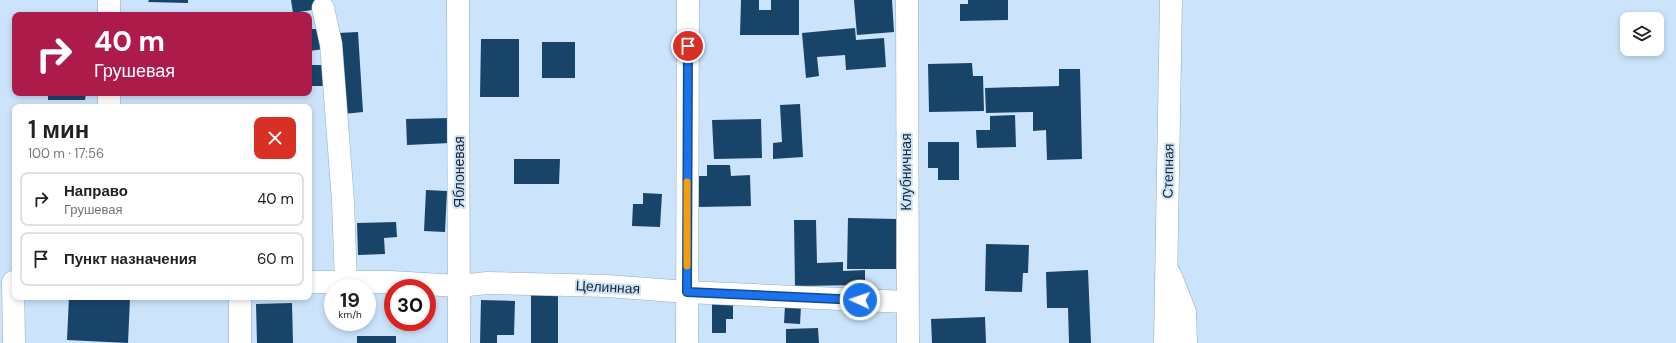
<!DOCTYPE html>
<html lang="ru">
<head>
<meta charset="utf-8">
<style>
  :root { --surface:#fff; --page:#f6f6f6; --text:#222; --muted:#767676; --line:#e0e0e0 }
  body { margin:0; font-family:"DM Sans",sans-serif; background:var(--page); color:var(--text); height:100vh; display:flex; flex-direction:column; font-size:15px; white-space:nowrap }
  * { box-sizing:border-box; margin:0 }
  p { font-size:13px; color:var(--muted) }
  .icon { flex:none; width:22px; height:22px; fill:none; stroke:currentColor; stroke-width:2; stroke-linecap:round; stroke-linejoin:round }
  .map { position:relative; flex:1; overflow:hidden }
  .sheet { position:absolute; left:12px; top:104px; width:300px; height:196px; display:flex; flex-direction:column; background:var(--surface); border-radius:8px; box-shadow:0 2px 6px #0003 }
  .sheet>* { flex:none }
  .hud { position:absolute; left:12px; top:12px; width:300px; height:84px; border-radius:8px; box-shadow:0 2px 6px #0003; background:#ad1b4a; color:#fff; overflow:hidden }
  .controls { position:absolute; left:1620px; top:12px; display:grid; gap:8px }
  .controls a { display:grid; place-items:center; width:44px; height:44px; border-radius:8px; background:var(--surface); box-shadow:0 2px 6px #0003; font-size:20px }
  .speed { position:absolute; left:324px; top:279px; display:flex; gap:8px; font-size:20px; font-weight:700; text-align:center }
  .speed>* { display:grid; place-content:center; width:52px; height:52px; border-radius:50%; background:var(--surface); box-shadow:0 2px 6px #0003; line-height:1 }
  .speed small { font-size:10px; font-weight:400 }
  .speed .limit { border:6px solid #d22; background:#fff; color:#111 }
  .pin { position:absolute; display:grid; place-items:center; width:34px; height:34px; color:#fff; margin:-17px; border:2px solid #fff; border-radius:50%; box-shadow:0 1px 4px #0007 }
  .me { position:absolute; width:44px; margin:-22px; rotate:273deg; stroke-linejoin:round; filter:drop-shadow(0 0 3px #0008) }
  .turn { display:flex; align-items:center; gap:14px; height:84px; padding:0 16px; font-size:18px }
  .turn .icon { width:52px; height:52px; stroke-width:2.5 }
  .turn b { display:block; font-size:28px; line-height:34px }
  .round { display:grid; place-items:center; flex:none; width:42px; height:42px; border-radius:8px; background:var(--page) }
  .head { display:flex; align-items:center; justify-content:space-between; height:68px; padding:0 16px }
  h1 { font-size:24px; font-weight:600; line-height:30px }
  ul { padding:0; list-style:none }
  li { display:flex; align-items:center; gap:12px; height:54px; margin:0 8px 6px; padding:0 8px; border:2px solid var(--line); border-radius:8px }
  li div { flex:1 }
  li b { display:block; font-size:15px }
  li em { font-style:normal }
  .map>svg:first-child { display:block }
  .building { fill:#194469 }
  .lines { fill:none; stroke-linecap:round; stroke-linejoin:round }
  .street-casing { stroke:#96adc4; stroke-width:23 }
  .street { stroke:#fff; stroke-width:22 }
  .route-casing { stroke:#114b97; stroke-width:10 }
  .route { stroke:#1a73e8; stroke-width:7 }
  .slow { stroke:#f59e0b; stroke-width:7 }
  .labels { text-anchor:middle; stroke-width:4; stroke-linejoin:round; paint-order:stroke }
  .street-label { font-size:14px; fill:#1b242c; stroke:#cbe3fb }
</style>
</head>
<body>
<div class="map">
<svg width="1676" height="343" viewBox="0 0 1676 343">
  <rect width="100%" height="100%" fill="#cbe3fb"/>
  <!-- building -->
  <g class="building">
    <polygon points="149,0 188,0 188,3 148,2"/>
    <polygon points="291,0 317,0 318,9 293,13"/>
    <polygon points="741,0 759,0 759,10 771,10 771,0 799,0 799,35 740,35"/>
    <polygon points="854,0 892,0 894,32 857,35"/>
    <polygon points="968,0 1008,0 1008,20 960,21 960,4 968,4"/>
    <polygon points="855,28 856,40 884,38 886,67 846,70 845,55 817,57 819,76 806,78 802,33"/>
    <polygon points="309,29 324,29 325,49 309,51"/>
    <polygon points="358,32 363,112 343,114 338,33"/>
    <polygon points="481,39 519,39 519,97 480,97"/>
    <rect x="542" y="42" width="33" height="36"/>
    <polygon points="972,63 973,76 983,76 984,111 929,112 928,64"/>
    <polygon points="309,65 328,65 329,86 309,86"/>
    <polygon points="1059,69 1080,69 1082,159 1047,160 1046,130 1033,131 1033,112 986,113 985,88 1059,86"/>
    <polygon points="48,93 86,93 85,100 48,100"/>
    <polygon points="800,104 803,157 773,159 773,143 782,142 780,105"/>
    <polygon points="1015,115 1016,147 977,148 976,130 990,130 990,116"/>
    <polygon points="450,118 450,143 407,145 406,119"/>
    <polygon points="761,119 762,158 714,159 712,120"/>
    <polygon points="928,142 959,142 959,180 938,180 938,168 928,168"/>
    <polygon points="514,159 560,159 559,184 514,184"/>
    <polygon points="707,165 730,165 731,176 750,175 751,206 698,207 698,176 707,176"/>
    <polygon points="426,190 447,191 445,232 424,231"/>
    <polygon points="643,193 662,194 660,227 632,226 633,204 643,204"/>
    <polygon points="848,218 897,219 896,269 847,269"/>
    <polygon points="794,220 816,220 817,263 843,262 843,271 865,270 865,285 795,286"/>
    <polygon points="396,222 397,237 384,238 385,254 358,255 357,223"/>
    <polygon points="986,244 1029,245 1028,273 1023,273 1022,292 985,291"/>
    <polygon points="1088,270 1091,343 1069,343 1068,308 1047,308 1046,272"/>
    <polygon points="531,294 558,295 558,343 531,343"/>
    <polygon points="69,297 130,298 128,343 67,340"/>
    <polygon points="481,300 515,301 514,335 497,335 497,343 480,343"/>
    <polygon points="292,303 293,343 257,343 256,304"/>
    <polygon points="712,303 733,303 733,319 726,319 726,333 712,333"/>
    <polygon points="785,306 801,306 800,324 784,323"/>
    <polygon points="985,317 986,343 932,343 931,319"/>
    <polygon points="818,328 819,343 786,343 786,329"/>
    <rect x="357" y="336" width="39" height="7"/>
  </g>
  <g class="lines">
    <!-- street casing -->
    <g class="street-casing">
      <g id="street">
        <polyline points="109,0 109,15"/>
        <polyline points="458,0 459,343"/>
        <polyline points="907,0 908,343"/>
        <polyline points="323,8 331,44 343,201 346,282"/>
        <polyline points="109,107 109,93"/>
        <polyline points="1170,274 1185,312 1186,343"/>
        <polyline points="13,282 14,343"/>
        <polyline points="309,282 391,282 459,286 487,283 607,286 687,292 907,302"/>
        <polyline points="240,297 240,343"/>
        <polyline points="687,343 688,0"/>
        <polyline points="1165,343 1171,0"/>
      </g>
    </g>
    <!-- street -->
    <use href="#street" class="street"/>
  </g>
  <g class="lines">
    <!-- route casing -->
    <g class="route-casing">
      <polyline id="route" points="688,46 687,292 860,300"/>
    </g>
    <!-- route -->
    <use href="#route" class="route"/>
    <!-- slow -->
    <polyline class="slow" points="687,266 687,182"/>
  </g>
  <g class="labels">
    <!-- street labels -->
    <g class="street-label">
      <text transform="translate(1168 171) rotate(-89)" y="5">Степная</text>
      <text transform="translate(459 172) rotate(-90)" y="5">Яблоневая</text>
      <text transform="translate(906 172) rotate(-90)" y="5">Клубничная</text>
      <text transform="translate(608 287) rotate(3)" y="5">Целинная</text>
    </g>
  </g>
</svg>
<div class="controls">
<a><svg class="icon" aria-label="layers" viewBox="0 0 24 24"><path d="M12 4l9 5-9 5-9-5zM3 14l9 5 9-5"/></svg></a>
</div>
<div class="speed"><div>19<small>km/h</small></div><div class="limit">30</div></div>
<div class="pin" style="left:688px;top:46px;background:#d93025"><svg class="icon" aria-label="arrive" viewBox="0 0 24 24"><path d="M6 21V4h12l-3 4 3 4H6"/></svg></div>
<svg class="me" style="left:860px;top:300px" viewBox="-20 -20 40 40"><circle r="17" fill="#1a73e8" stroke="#fff" stroke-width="3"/><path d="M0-11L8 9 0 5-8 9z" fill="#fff"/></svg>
<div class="hud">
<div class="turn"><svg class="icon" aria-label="right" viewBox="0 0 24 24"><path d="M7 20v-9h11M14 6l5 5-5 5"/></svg><div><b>40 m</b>Грушевая</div></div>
</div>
<section class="sheet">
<div class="head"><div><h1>1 мин</h1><p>100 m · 17:56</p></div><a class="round" style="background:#d93025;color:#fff"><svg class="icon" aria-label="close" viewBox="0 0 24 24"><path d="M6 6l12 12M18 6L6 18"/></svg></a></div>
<ul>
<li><svg class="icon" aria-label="right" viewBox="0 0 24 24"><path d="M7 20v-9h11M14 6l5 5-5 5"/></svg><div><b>Направо</b><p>Грушевая</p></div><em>40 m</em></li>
<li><svg class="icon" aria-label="arrive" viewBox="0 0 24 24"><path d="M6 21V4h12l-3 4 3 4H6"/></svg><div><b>Пункт назначения</b></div><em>60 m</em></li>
</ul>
</section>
</div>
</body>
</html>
